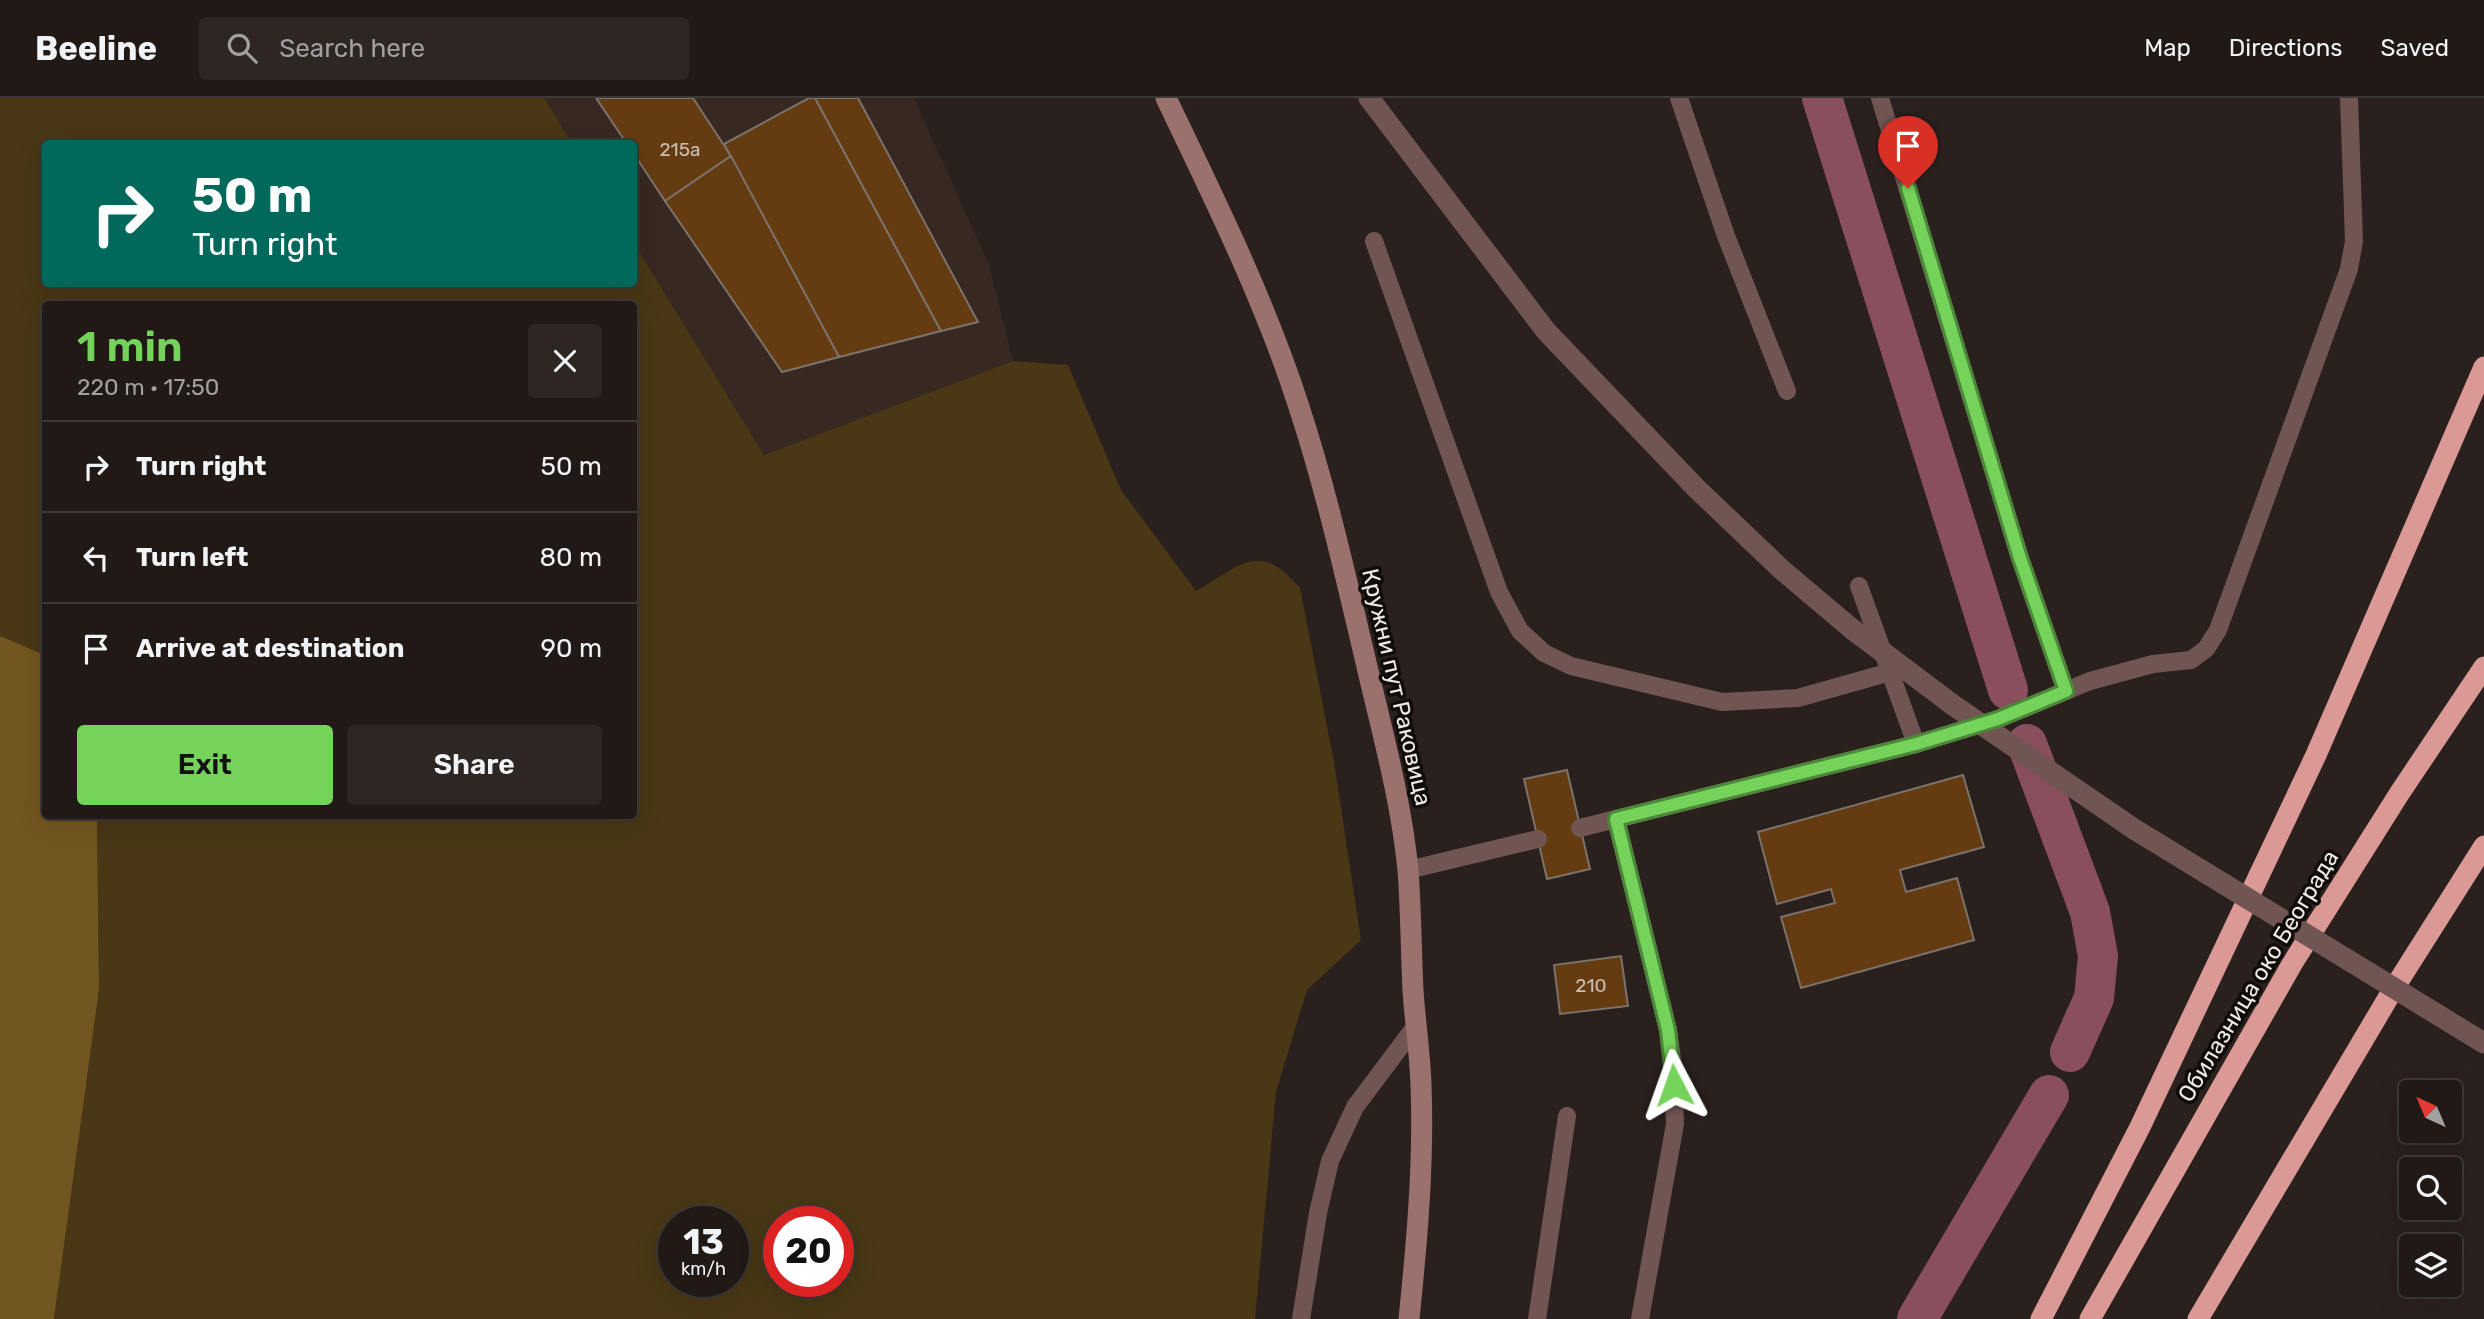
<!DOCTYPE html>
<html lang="en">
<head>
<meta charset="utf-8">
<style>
  :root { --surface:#201916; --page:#2d2623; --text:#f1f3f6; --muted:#a2a0a1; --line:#3d3835; --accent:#75d25a }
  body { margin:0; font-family:Rubik,sans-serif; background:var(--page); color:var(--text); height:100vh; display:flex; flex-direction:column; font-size:26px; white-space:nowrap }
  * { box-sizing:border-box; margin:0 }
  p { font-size:23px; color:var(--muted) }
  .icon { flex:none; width:38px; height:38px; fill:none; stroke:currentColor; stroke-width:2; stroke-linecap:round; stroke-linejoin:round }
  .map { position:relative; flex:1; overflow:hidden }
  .panel { position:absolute; left:42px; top:203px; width:595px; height:518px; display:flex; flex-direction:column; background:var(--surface); border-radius:7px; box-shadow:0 7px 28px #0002,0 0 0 2px var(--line) }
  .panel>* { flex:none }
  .top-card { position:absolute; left:42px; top:42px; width:595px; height:147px; border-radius:7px; box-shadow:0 7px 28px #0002,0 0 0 2px var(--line); background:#00695c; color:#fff; overflow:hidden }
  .needle { width:46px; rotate:316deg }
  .tools { position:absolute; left:2399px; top:982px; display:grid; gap:14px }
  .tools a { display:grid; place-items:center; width:63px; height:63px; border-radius:7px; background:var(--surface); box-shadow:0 7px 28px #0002,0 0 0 2px var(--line); font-size:35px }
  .speed { position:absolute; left:658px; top:1108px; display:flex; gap:14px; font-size:35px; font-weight:700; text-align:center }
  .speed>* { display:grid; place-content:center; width:91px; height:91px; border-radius:50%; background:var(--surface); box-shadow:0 7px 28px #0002,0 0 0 2px var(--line); line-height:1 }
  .speed small { font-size:18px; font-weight:400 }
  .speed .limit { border:10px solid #d22; background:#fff; color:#111 }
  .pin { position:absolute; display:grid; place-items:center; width:60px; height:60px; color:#fff; margin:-72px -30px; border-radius:50% 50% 50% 0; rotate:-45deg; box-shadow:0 0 7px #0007 }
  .pin .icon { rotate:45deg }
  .me { position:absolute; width:77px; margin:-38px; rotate:356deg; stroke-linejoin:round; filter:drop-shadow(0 0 5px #0008) }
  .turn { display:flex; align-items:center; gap:24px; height:147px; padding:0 35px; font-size:32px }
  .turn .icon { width:91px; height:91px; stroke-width:2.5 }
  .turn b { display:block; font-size:49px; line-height:60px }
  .round { display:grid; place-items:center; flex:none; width:74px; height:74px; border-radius:7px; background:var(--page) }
  .headline { display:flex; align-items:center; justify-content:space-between; height:119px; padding:0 35px }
  h1 { font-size:42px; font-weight:600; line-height:52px; color:var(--accent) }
  .cta { display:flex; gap:14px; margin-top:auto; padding:14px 35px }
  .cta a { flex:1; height:80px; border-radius:7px; background:var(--accent); color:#111; font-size:28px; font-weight:600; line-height:80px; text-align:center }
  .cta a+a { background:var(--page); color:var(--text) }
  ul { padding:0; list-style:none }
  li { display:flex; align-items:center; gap:21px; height:91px; padding:0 35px; border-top:2px solid var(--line) }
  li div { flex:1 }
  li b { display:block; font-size:26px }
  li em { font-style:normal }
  header { display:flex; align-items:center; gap:42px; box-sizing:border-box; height:98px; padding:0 35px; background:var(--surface); border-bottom:2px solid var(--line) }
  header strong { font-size:33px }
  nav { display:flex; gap:38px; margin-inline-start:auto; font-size:24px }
  .search { width:490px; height:63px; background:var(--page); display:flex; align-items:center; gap:18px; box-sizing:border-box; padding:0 24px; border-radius:7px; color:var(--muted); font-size:26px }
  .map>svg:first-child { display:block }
  .built { fill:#372822 }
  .green { fill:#493715; fill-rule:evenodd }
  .forest { fill:#72561f }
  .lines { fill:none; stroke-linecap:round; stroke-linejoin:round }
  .canal { stroke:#894f5d; stroke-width:40 }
  .building { fill:#653c12; stroke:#7b726b; stroke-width:2 }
  .lane { stroke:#705553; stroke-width:18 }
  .street { stroke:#705553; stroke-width:21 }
  .secondary { stroke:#9b716e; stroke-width:21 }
  .highway { stroke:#db9995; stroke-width:21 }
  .street-bridge { stroke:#705553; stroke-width:21 }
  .route-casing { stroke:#4c883a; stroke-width:18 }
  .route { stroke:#75d25a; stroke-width:12 }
  .labels { text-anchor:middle; stroke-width:7; stroke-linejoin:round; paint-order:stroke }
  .number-label { font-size:19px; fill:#ccbeb2 }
  .street-label { font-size:23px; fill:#efe9e7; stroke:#100c0a }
</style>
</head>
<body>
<header>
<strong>Beeline</strong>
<div class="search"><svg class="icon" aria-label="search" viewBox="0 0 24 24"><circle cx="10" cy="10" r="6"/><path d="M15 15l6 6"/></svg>Search here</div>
<nav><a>Map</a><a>Directions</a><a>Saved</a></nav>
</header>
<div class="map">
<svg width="2484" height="1221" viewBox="0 0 2484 1221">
  <rect width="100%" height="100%" fill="#2a211e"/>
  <!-- built -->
  <polygon class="built" points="544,0 914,0 989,167 1013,263 764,357 634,145 634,46 572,45"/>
  <!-- green -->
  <path class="green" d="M0,0h544l28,45 -526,1v140h588v-41l130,212 249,-94 55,4 53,125 75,101c45,-25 62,-52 104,-3l34,174 27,178 -54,50 -31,102 -21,227h-1201l45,-329 -2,-174h537v-512h-588l-1,351 -45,-19zM674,1124h59v59h-59zM779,1124h59v59h-59z"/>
  <!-- forest -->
  <polygon class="forest" points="0,538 45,557 46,718 97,718 99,892 54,1221 0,1221"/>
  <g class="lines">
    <!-- canal -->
    <g class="canal">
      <polyline points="1822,0 2008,592"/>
      <polyline points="2027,646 2090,814 2098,858 2094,900 2070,954"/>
      <polyline points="1917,1221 2049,997"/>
    </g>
  </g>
  <!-- building -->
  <g class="building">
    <polygon points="596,0 693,0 731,58 665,103 634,56 634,46 627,46"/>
    <polygon points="809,0 815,0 941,233 839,259 724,46"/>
    <polygon points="815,0 858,0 978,224 941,233"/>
    <polygon points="731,58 839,259 782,274 665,103"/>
    <polygon points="1567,672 1590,771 1547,781 1524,681"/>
    <polygon points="1963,677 1984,749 1900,772 1906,794 1957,780 1974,842 1801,890 1781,819 1835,805 1831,791 1777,806 1758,734"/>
    <polygon points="1621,858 1628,908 1560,916 1554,867"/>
  </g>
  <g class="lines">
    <!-- lane -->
    <g class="lane">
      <polyline points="1679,0 1726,138 1787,293"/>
      <polyline points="1880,0 2019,457 2066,593"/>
      <polyline points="1374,143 1499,494 1520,533 1544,555 1571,568 1722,604 1798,600 1890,574"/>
      <polyline points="1859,488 1916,646"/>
      <polyline points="1616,721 1668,932 1673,967 1675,1026 1640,1221"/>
      <polyline points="1580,730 1916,646 1998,621 2090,583 2153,566 2191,562 2206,551 2218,532 2349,171 2354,143 2349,0"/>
      <polyline points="1408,772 1538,741"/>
      <polyline points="1301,1221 1318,1115 1330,1063 1355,1009 1415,929"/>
      <polyline points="1537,1221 1567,1018"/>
    </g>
    <!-- street -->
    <polyline class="street" points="1369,0 1546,233 1696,390 1782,472"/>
    <!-- secondary -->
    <path class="secondary" d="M1166,0c48,100 99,203 133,309 27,82 46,167 66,251 16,70 36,140 43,212 3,39 3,80 5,120 2,32 7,63 8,95 3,78 -4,156 -12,234"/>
    <!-- highway -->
    <g class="highway">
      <polyline points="2041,1221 2140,1029 2316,657 2484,269"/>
      <polyline points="2090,1221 2292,866 2399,696 2484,569"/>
      <polyline points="2198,1221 2391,895 2484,748"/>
    </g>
    <!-- street-bridge -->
    <polyline class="street-bridge" points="1782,472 1852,531 1953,607 2134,731 2484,945"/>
  </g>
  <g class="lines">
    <!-- route casing -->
    <g class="route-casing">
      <polyline id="route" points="1674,987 1668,932 1616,721 1916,646 1998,621 2066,593 2019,457 1908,90"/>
    </g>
    <!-- route -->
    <use href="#route" class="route"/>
  </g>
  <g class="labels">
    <!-- number labels -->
    <g class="number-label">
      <text x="680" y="58">215a</text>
      <text x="1591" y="894">210</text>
    </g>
    <!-- street labels -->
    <g class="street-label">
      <text transform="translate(1397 589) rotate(77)" y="8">Кружни пут Раковица</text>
      <text transform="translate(2258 878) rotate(-59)" y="8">Обилазница око Београда</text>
    </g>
  </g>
</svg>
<div class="tools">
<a><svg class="needle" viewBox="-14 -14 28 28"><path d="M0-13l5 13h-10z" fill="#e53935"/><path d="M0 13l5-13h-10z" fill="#a2a0a1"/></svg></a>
<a><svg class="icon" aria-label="search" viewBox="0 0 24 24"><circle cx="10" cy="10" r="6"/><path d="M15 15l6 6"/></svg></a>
<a><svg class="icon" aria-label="layers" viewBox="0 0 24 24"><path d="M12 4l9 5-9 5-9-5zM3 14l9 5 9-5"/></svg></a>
</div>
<div class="speed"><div>13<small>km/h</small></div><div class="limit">20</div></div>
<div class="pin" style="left:1908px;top:90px;background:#d93025"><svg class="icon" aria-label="arrive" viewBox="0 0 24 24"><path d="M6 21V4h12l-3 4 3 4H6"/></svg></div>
<svg class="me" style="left:1674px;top:987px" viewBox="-20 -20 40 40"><path d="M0-17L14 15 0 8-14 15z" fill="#75d25a" stroke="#fff" stroke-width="4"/></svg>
<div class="top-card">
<div class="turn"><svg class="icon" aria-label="right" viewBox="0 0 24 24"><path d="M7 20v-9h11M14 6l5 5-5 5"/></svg><div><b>50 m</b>Turn right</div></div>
</div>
<section class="panel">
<div class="headline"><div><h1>1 min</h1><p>220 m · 17:50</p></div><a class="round"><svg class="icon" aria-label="close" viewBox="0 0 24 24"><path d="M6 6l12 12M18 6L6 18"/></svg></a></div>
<ul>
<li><svg class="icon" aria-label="right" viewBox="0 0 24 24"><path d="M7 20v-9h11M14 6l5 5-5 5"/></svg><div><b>Turn right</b></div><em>50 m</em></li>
<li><svg class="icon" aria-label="left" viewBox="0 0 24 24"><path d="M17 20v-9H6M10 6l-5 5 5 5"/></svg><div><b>Turn left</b></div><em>80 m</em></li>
<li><svg class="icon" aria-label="arrive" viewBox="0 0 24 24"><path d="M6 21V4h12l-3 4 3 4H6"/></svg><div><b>Arrive at destination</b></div><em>90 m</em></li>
</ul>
<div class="cta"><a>Exit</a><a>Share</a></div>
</section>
</div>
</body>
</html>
